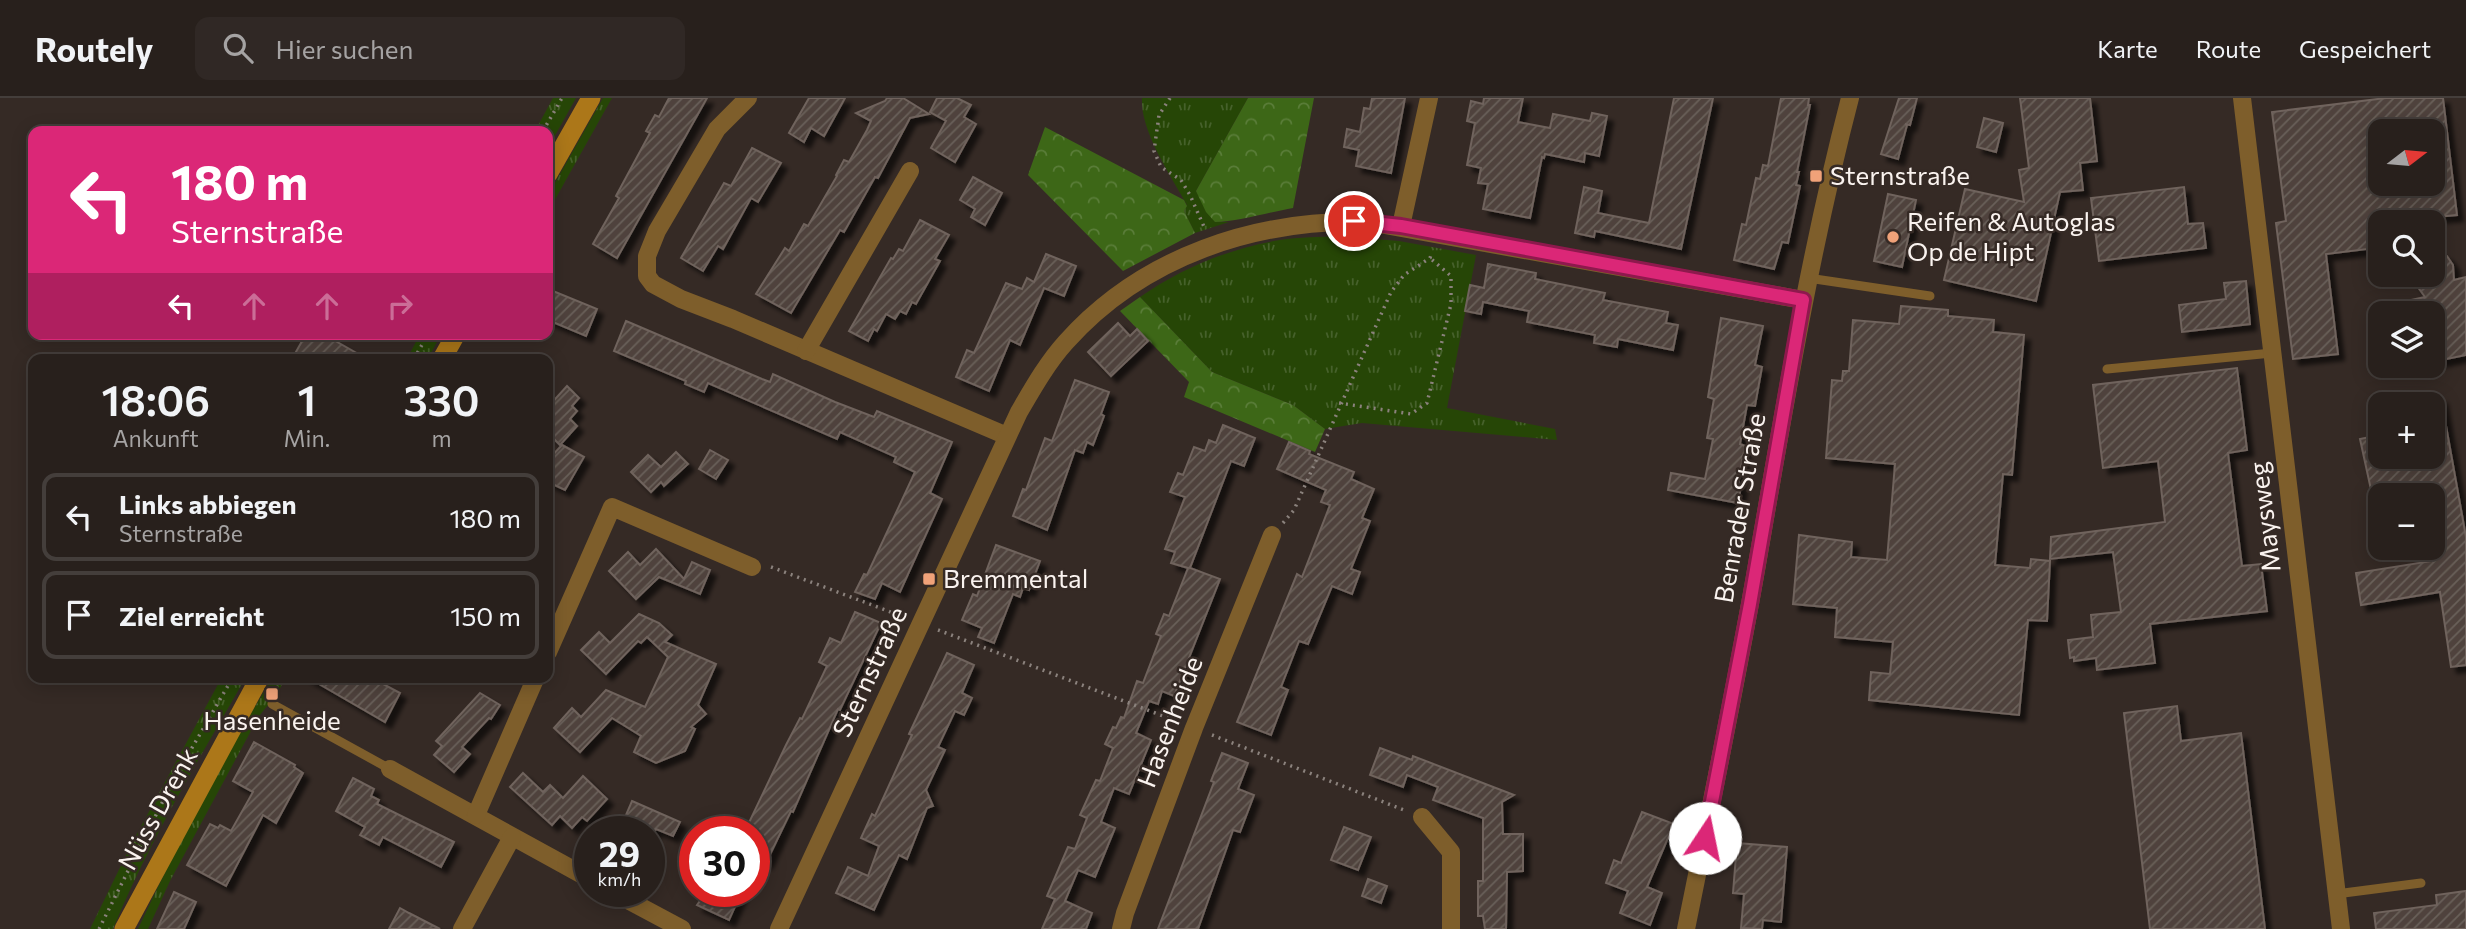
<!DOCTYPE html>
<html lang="de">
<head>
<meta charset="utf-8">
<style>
  :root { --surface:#28201c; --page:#302825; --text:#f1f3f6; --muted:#a5a3a3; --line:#443e3b }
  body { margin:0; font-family:Commissioner,sans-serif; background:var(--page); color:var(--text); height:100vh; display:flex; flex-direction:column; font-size:26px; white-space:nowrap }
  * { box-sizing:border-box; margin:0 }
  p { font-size:23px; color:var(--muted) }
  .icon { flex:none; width:38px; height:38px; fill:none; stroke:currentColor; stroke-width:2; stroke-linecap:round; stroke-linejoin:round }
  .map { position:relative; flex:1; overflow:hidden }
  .panel { position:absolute; left:28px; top:256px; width:525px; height:329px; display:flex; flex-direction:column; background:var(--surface); border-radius:14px; box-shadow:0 4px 18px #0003,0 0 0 2px var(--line) }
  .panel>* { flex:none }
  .top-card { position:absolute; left:28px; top:28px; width:525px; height:214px; border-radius:14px; box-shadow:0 4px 18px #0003,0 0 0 2px var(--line); background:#db2777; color:#fff; overflow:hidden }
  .needle { width:46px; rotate:74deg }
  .tools { position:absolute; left:2368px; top:21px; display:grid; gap:14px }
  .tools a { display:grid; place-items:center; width:77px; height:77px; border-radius:14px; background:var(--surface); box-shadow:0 4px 18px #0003,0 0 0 2px var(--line); font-size:35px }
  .speed { position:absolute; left:574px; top:718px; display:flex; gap:14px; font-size:35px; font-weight:700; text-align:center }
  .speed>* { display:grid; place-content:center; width:91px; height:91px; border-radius:50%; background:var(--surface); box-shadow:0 4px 18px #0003,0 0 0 2px var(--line); line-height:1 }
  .speed small { font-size:18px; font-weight:400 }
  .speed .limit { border:10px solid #d22; background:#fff; color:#111 }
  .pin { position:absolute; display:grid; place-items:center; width:60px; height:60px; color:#fff; margin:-30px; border:4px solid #fff; border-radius:50%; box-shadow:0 2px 7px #0007 }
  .me { position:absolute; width:77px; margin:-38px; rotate:11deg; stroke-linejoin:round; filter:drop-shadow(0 0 5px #0008) }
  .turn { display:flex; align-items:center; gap:24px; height:147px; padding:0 28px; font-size:32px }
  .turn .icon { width:91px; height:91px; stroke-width:2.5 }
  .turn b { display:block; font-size:49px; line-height:60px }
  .lanes { display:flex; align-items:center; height:66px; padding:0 28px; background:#0003; justify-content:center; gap:35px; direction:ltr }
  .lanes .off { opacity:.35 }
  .eta { display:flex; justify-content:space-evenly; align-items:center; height:119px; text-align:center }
  .eta b { font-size:42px; font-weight:600; line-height:49px }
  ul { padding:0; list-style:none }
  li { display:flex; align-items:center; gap:21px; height:88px; margin:0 14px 10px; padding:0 14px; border:4px solid var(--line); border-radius:14px }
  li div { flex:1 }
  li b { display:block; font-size:26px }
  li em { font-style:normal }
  header { display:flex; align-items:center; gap:42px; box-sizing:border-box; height:98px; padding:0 35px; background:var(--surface); border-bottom:2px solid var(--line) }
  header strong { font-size:33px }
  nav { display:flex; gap:38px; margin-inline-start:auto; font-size:24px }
  .search { width:490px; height:63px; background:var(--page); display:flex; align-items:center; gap:18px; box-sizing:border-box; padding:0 24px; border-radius:14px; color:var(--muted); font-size:26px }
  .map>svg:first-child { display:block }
  .grass { fill:url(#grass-tufts) }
  .forest { fill:url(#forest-crowns) }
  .building { fill:url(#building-hatch); stroke:#6f635d; stroke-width:2; fill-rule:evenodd; filter:url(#shadow) }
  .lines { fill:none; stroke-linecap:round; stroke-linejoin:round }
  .path { stroke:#8b827d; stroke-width:3.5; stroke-dasharray:2 5; stroke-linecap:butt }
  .service { stroke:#7e5e2b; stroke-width:9 }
  .minor { stroke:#7e5e2b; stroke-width:18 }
  .secondary { stroke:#ac7719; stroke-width:19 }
  .route-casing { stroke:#8e194d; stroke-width:18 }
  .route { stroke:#db2777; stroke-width:12 }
  .poi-dot { fill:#f0a279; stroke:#352a25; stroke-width:2.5 }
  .labels { text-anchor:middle; stroke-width:5; stroke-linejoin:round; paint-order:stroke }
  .poi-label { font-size:26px; fill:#faf3ef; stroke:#352a25; text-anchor:start }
  .street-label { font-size:26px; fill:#faf3ef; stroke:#352a25 }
</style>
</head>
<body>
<header>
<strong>Routely</strong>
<div class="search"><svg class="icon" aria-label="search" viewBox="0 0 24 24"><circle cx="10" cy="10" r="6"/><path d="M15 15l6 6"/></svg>Hier suchen</div>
<nav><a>Karte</a><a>Route</a><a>Gespeichert</a></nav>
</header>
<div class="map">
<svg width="2466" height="831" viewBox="0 0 2466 831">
  <defs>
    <pattern id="grass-tufts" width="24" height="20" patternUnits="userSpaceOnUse" patternTransform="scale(1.75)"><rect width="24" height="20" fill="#264606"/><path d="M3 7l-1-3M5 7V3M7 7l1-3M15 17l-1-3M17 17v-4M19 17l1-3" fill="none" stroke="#46612b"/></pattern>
    <pattern id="forest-crowns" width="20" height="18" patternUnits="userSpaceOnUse" patternTransform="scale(1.75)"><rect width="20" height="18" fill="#3d6717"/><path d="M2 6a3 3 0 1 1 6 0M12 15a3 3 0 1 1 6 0" fill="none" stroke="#5a7d39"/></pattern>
    <pattern id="building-hatch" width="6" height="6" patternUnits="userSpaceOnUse" patternTransform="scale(1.75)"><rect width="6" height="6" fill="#4f433d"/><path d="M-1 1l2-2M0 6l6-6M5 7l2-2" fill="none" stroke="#695f59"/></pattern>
    <filter id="shadow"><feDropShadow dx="6" dy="6" stdDeviation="2" flood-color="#0009"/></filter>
  </defs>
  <rect width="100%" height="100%" fill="#352a25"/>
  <!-- grass -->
  <g class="grass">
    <polygon points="553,0 576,0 548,50 548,33 535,33"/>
    <polygon points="603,0 612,0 548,114 548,97"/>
    <path d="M1142,0h106l-52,93 19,31h14l-34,11 -11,-22 3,-6c-16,-29 -47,-74 -45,-107z"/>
    <path d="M1339,138l60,5 77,14 -29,153 108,21 2,11 -195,-17 -37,6 -32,-24 -81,-33 -72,-75c42,-29 90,-49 140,-57 19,-3 40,-3 59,-4z"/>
    <polygon points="420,236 441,236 428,261 407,261"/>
    <path d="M222,579h24c-47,82 -97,164 -133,252h-23l42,-86z"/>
    <path d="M273,579h13l-9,17 -18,22 -89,165 -22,48h-10c40,-86 85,-171 135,-252z"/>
  </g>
  <!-- forest -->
  <g class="forest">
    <path d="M1248,0h66l-21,110c-23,4 -56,14 -78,14l-9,-10 -10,-21z"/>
    <polygon points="1045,29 1184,102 1187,108 1184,113 1195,135 1123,173 1028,77"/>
    <polygon points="1140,199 1212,274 1293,307 1325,331 1315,354 1184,299 1189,284 1120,213"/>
  </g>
  <!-- building -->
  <g class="building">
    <polygon points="669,0 707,0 617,160 593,146 619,100 616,98 650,35 646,33 655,17 659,19"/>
    <polygon points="809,0 845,0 824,38 811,30 804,44 789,35"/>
    <polygon points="887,0 903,0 929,16 910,20 878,80 875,79 844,134 840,132 791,215 756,196 785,150 789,153 804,126 808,128 837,78 836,77 844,62 849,64 867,32 871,23 856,15 885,3"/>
    <polygon points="937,0 957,0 971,7 964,19 976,26 955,64 931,50 946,23 930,14"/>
    <polygon points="1372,0 1405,0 1391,75 1356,68 1359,52 1344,49 1347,31 1360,34 1364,10 1370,11"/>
    <polygon points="1484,0 1523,0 1518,24 1550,30 1553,16 1590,23 1592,15 1607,18 1599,58 1585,55 1584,64 1545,56 1544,60 1542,59 1530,120 1483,111 1488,86 1478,85 1481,70 1467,67 1475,25 1467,23 1471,3 1483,6"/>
    <polygon points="1674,0 1713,0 1681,151 1595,133 1594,139 1575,135 1584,89 1602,93 1598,115 1649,125"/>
    <polygon points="1781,0 1809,0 1808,7 1810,7 1797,74 1799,74 1796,87 1800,88 1788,145 1782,144 1774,171 1734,162 1742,126 1746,127 1756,80 1760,81 1763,67 1768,68"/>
    <polygon points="1899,0 1917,0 1910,27 1905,26 1907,27 1898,61 1881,56"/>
    <polygon points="2020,0 2090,0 2097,63 2080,65 2083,92 2060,94 2036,203 1944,182 1965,91 2024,104 2019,72 2029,70"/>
    <path d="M2386,0h57l14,117 -77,7 -7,3 3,23 -50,6 12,100 -45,5 -17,-136 10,-2 -14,-109zM2380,33h52v53h-52z"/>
    <polygon points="1984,20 2003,25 1996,54 1977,49"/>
    <polygon points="752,50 781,65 758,104 751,100 723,151 718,148 703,173 681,160 724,85 731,88"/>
    <polygon points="973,79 1002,95 985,127 971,119 975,111 960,102"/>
    <polygon points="2184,89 2188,126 2203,125 2206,150 2099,163 2091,100"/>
    <polygon points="1888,96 1916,102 1902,169 1874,163"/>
    <polygon points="920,122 949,137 935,161 940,163 916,206 912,204 906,216 900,213 895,221 886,216 877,233 874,231 868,243 849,233 891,160 893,161 899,151 903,153"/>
    <polygon points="2432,152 2447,158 2453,167 2454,182 2466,179 2466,257 2432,264 2432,215 2384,215 2383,208 2425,199 2409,177 2432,177"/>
    <polygon points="1046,156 1076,168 1064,198 1044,190 1020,247 1010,242 989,293 956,279 967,252 974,255 1006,185 1022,191 1027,180 1034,184"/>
    <polygon points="1488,166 1536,175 1535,181 1605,195 1603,202 1668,214 1666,225 1678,227 1673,252 1618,241 1617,249 1594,245 1595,237 1527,224 1529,213 1508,209 1483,204 1481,216 1465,213 1470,187 1484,190"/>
    <polygon points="2246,183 2250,226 2182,234 2179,207 2226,201 2224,185"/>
    <polygon points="548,191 597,211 586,238 548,222"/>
    <polygon points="1901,208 1948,212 1948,218 1994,222 1993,234 2024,237 2012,377 2003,376 1995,467 2030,470 2031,461 2050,463 2047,523 2028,522 2019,617 1869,602 1871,574 1890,576 1893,544 1835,539 1837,510 1793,506 1799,437 1852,444 1851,459 1887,462 1895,366 1826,360 1832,282 1842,283 1843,273 1849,273 1853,222 1899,226"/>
    <polygon points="1721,220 1763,228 1755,267 1762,269 1755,308 1747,307 1740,346 1745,348 1738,387 1741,388 1738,405 1668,392 1671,375 1705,381 1713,341 1707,340 1714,301 1708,299"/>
    <polygon points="626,223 762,281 770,284 773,276 835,304 874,319 877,313 952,344 930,395 942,401 900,494 882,485 875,501 855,494 864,476 867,477 915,374 894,364 896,359 840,334 837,341 708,285 704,294 685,286 686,283 614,253"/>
    <polygon points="1118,225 1130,238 1137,231 1148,243 1111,278 1088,254"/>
    <polygon points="306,236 323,236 367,261 292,261"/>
    <polygon points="2237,270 2247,352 2228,355 2242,468 2261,466 2267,513 2150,526 2155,565 2097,572 2096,560 2074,563 2074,559 2070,560 2068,542 2093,539 2091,517 2121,514 2113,454 2050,461 2051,439 2165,424 2158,363 2103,370 2093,287"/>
    <polygon points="1075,282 1109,294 1101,316 1104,318 1093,347 1087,344 1083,355 1075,352 1047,432 1013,418 1023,391 1026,392 1045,340 1052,343"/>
    <polygon points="567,288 579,300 572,308 577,313 570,321 577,328 560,347 548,335 548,309"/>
    <polygon points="2432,300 2441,300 2466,439 2466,567 2451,569 2440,494 2361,507 2356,475 2432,463 2432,397 2380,397 2380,400 2373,401 2360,341 2380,337 2380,359 2432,359"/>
    <polygon points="1223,327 1255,340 1244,368 1231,363 1190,470 1220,481 1174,598 1162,593 1158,606 1149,603 1136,635 1151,642 1129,696 1114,690 1101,724 1115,730 1095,779 1078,772 1065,803 1092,815 1086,831 1042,831 1055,801 1047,798 1068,749 1075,751 1087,720 1080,717 1096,682 1100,683 1111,655 1113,650 1105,646 1113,629 1116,630 1121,619 1124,620 1137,583 1143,585 1161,538 1156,536 1164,516 1169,518 1188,470 1171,465 1175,454 1165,451 1185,399 1170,394 1178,375 1183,377 1194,349 1205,353 1209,342 1216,345"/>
    <polygon points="1289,344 1310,353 1309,356 1354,374 1351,381 1374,391 1362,420 1370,423 1351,471 1360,474 1352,496 1332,488 1308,546 1299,543 1281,589 1288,592 1271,637 1237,624 1297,476 1302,479 1330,407 1321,404 1326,392 1277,371"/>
    <polygon points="562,347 584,359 565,392 548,384 548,362"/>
    <polygon points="710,352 728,362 716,381 699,371"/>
    <polygon points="676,354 688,366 664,388 661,384 651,394 631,374 648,357 661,369"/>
    <polygon points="996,447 1040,463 1029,492 1023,490 1020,499 1013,496 994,545 978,539 982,530 962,522 973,496 977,498"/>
    <polygon points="656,451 684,481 692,464 710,472 700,496 659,479 636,501 609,473 628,454 640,467"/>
    <polygon points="855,514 881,525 840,612 838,611 793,714 791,713 766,765 754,759 754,733 745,733 786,647 800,620 802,621 827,568 819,564 830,540 841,545"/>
    <polygon points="639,516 659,525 672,537 665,544 716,566 698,607 706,616 691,629 695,631 685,653 656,665 634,654 641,638 612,620 580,654 554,630 572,610 581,619 606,592 645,609 668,559 647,539 641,545 638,543 606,576 581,552 599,534 610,545"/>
    <polygon points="947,555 974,567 962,595 972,600 964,617 955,613 938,649 945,652 926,692 933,708 927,710 907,761 899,757 874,812 836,795 848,769 868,778 879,748 861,740 872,716 875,718 912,637 909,636"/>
    <polygon points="307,579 370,579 400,595 385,624"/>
    <polygon points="480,595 500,607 491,621 489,620 462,649 470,656 454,674 434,657 442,648 436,643"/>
    <polygon points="2177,608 2181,643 2241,635 2265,831 2150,831 2124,615"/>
    <polygon points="254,644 295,667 294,669 303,675 276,725 263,717 226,788 187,767 210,726 218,730 220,727 231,733 253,694 233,683"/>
    <polygon points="1380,650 1412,662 1413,658 1514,697 1502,704 1503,736 1523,736 1523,773 1507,774 1506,831 1485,831 1483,818 1478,818 1478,783 1483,783 1483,720 1433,702 1438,689 1407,677 1403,689 1370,677"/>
    <polygon points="1222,655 1248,665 1238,691 1254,697 1240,734 1233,732 1198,831 1158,831 1214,684 1211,683"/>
    <polygon points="523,675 543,694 550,687 563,700 583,678 607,701 587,723 582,719 572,730 560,718 552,727 510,689"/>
    <polygon points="353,680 374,691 371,698 379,702 377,706 454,744 441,769 383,739 379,747 360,737 365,729 336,713"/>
    <polygon points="632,703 680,724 673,738 656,731 655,733 632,733 637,722 626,717"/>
    <polygon points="1642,714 1674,726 1647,789 1662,795 1650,827 1620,815 1628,793 1606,785 1614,762 1621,765"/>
    <polygon points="1344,729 1371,739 1358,772 1331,762"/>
    <polygon points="1737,745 1787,749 1781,824 1763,822 1762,831 1741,830 1744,796 1733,795"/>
    <polygon points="1368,781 1387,788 1381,805 1362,798"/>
    <polygon points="707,793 742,793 729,822 697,807"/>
    <polygon points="2466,793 2466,831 2376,831 2374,815 2437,807 2436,797"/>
    <polygon points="174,794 196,804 184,831 157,831"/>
    <polygon points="400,810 409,815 440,831 389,831"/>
  </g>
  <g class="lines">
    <!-- path -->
    <g class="path">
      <polyline points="1170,0 1159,17 1154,53 1161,69 1181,82 1190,97 1205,131"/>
      <polyline points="543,33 562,0"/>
      <polyline points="414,261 428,236"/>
      <polyline points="1339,305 1411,316 1427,305 1451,206 1451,178 1430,160"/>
      <polyline points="1283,425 1294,412 1391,194 1404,177 1430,160 1432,154"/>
      <polyline points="771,469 904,519"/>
      <polyline points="938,532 1176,623"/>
      <polyline points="1212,637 1404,712"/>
      <polyline points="99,831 174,681 233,579"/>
    </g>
    <!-- service -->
    <g class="service">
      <polyline points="1808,180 1930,198"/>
      <polyline points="2107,271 2272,255"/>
      <polyline points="272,606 390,671"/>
      <polyline points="2336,796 2421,785"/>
    </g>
    <!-- minor -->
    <g class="minor">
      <polyline points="748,0 717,31 657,133 647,158 647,178 653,186 681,201 733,221 1007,338"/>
      <polyline points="2242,0 2341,831"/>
      <polyline points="1401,128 1429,0"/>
      <polyline points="806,253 910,73"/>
      <polyline points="548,554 612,409 752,469"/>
      <polyline points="390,671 590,781"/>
      <polyline points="476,717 536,579"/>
      <polyline points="1422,719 1451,754 1451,831"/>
      <polyline points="611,793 682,831"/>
      <polyline points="462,831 512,739"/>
      <path d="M779,831l240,-517c14,-24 28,-49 47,-70 77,-86 190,-123 302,-120l435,78"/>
      <polyline points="1121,831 1125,815 1194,630 1272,437"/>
      <path d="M1686,831c24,-118 48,-235 69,-353 28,-161 54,-321 95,-478"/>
    </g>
    <!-- secondary -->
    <g class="secondary">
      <polyline points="548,76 591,0"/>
      <polyline points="442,261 456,236"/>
      <polyline points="124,831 260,579"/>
    </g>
  </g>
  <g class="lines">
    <!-- route casing -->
    <g class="route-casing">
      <polyline id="route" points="1354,123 1401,128 1803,202 1750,506 1705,740"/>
    </g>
    <!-- route -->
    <use href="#route" class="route"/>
  </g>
  <!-- markers -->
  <g class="poi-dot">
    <rect x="1809" y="71" width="14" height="14" rx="3.5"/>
    <circle cx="1893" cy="139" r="7"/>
    <rect x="922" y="474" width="14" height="14" rx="3.5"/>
    <rect x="265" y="589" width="14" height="14" rx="3.5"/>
  </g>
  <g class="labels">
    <!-- poi labels -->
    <g class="poi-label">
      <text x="1830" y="87">Sternstraße</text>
      <text x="1907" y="133">Reifen &amp; Autoglas<tspan x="1907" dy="30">Op de Hipt</tspan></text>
      <text x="943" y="490">Bremmental</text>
      <text x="272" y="632" text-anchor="middle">Hasenheide</text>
    </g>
    <!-- street labels -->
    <g class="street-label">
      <text transform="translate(1740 410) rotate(-80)" y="9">Benrader Straße</text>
      <text transform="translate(2265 419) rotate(-97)" y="9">Maysweg</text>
      <text transform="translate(870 574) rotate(-65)" y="9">Sternstraße</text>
      <text transform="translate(1170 624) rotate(-69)" y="9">Hasenheide</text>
      <text transform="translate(158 711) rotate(-61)" y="9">Nüss Drenk</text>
    </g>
  </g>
</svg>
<div class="tools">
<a><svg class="needle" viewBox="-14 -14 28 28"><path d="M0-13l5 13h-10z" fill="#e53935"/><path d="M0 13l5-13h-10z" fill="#a5a3a3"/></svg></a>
<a><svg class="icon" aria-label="search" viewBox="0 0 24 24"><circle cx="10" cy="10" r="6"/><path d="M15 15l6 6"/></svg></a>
<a><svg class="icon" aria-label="layers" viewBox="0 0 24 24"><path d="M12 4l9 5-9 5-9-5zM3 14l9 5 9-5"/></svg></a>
<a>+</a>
<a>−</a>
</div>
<div class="speed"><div>29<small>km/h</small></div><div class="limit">30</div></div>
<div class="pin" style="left:1354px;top:123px;background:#d93025"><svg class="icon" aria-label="arrive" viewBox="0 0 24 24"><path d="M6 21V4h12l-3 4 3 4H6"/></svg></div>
<svg class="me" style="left:1705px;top:740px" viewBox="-20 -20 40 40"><circle r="19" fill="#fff"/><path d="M0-13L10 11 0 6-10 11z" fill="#db2777"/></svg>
<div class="top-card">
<div class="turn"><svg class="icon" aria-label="left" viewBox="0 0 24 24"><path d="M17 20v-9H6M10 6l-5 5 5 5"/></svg><div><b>180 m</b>Sternstraße</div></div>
<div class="lanes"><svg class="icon" aria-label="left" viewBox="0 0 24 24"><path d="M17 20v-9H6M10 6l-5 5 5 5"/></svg><svg class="icon off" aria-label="ahead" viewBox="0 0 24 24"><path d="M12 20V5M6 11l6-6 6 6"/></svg><svg class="icon off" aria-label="ahead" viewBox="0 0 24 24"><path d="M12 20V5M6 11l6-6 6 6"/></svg><svg class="icon off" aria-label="right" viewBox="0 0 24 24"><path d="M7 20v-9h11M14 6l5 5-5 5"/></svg></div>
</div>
<section class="panel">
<div class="eta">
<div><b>18:06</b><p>Ankunft</p></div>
<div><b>1</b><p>Min.</p></div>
<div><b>330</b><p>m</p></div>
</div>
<ul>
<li><svg class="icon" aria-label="left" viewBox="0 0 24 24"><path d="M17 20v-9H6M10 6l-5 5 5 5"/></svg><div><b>Links abbiegen</b><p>Sternstraße</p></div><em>180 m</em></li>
<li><svg class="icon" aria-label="arrive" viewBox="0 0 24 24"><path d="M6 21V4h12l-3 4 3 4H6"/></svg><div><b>Ziel erreicht</b></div><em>150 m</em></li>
</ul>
</section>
</div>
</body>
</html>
